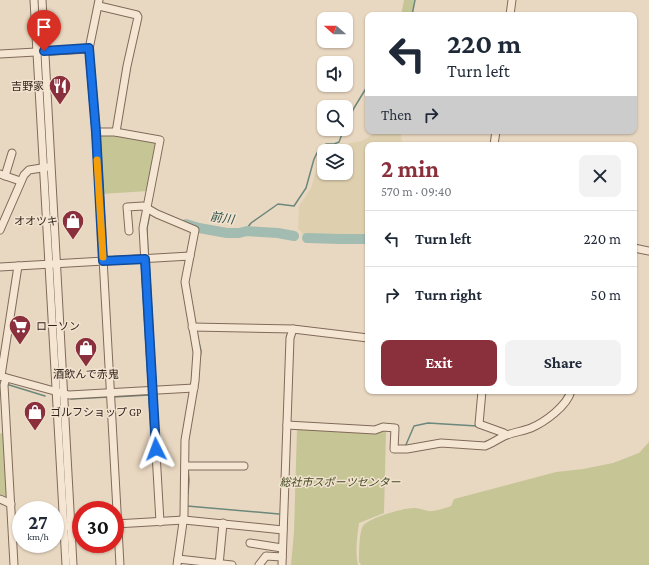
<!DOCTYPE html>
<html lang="en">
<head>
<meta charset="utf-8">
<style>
  :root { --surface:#fff; --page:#f2f2f3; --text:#1f2937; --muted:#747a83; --line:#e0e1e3; --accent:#8a303c }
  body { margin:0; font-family:"Crimson Pro","Noto Sans JP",serif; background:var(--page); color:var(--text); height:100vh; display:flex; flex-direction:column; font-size:15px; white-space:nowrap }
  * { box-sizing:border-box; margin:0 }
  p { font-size:13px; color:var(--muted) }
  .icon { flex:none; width:22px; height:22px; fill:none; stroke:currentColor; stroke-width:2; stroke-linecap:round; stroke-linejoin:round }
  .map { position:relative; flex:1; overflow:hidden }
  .details { position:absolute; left:365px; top:142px; width:272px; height:252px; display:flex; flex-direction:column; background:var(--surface); border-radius:8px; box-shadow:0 1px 3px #0004 }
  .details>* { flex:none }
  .hud { position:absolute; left:365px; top:12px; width:272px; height:122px; border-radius:8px; box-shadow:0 1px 3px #0004; background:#fff; color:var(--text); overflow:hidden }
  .needle { width:26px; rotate:291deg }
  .buttons { position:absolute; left:317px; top:12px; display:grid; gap:8px }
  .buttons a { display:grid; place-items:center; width:36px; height:36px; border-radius:8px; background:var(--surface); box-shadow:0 1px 3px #0004; font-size:20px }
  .speed { position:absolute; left:12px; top:501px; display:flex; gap:8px; font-size:20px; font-weight:700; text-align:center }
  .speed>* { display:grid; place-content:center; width:52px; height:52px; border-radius:50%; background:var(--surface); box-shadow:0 1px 3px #0004; line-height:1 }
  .speed small { font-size:10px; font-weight:400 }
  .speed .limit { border:6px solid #d22; background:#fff; color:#111 }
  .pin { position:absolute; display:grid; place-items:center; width:34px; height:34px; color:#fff; margin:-41px -17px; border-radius:50% 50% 50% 0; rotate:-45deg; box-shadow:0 0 4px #0007 }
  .pin .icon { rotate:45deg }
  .me { position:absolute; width:44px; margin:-22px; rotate:357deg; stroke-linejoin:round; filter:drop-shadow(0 0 3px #0008) }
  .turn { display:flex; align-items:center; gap:14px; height:84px; padding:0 16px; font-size:18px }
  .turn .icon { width:52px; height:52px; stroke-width:2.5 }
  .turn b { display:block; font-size:28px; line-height:34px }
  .then { display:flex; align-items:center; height:38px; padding:0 16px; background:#0003; gap:8px; font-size:15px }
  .round { display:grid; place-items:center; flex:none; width:42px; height:42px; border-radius:8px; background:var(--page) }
  .head { display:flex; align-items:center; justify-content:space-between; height:68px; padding:0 16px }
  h1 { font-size:24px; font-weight:700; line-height:30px; color:var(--accent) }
  .cta { display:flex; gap:8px; margin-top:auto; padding:8px 16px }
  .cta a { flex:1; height:46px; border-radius:8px; background:var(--accent); color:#fff; font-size:16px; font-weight:700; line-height:46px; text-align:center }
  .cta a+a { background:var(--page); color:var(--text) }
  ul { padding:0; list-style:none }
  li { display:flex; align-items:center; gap:12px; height:56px; padding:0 16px; border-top:1px solid var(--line) }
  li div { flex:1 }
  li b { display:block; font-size:15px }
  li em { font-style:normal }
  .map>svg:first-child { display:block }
  .farmland { fill:#ded0af }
  .green { fill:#c6c596 }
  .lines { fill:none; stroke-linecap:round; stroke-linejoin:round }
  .stream { stroke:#6b887d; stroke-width:1.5 }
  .river { stroke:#a3bcb1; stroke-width:10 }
  .minor-casing { stroke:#806a5a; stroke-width:9 }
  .minor { stroke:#f5e6d3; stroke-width:7 }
  .route-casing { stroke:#114b97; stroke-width:10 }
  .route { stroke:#1a73e8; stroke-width:7 }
  .slow { stroke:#f59e0b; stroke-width:7 }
  .labels { text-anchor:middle; stroke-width:3; stroke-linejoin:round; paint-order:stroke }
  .poi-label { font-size:11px; fill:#32241d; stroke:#f1e3cf; text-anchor:end }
  .park-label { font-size:11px; font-style:italic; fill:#474c26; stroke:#f1e3cf }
  .water-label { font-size:12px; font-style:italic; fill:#2e5049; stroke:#f1e3cf }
</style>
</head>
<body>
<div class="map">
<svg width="649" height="565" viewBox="0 0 649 565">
  <rect width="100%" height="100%" fill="#e9d8c1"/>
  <!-- farmland -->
  <polygon class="farmland" points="378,131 401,131 402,145 368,145 368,236 304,236 298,228 299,206 311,188 320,156 322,152 324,151 324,173 346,173 346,151 324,151 327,149 340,148 343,145 351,143 362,141"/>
  <!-- green -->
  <g class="green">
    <polygon points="404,0 414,0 412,15 401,15"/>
    <polygon points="100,134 107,134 158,143 148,191 101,194 98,136"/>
    <path d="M297,428l89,4 -2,81 -25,10c-2,14 -4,28 -1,42h-67l3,-33z"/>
    <polygon points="0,433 3,434 5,436 8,499 0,498"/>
    <path d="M649,442v123h-288l-2,-3c0,-7 0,-30 4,-36 5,-8 43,-19 52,-18 6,0 12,4 18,3 6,-1 12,-3 18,-5l3,-7 102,-27 27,-3 30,-6 26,-10z"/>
  </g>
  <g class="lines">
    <!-- stream -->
    <g class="stream">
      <polyline points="412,15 415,0"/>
      <polyline points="346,125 354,108 368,85"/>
      <polyline points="244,232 251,223 278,204 294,206 306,188 314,159 319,149 326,144 334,144 339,142 344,129"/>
      <polyline points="148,255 147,228 150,213"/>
      <polyline points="149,261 156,387"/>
      <polyline points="199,343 201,351 200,359"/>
      <polyline points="6,384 45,396"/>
      <polyline points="113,397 149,395"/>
      <polyline points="71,399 109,397"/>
      <polyline points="405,447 414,426 428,423 477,426"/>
      <polyline points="188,494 189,480 188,468"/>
      <polyline points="187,506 279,514"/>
    </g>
    <!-- river -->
    <g class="river">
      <polyline points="186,224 199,228 227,233 239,233 247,231 261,232 278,233 294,236"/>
      <polyline points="307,238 340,239 368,239"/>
    </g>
    <!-- minor casing -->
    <g class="minor-casing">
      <g id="minor">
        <polyline points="34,0 66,565"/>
        <polyline points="42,0 73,565"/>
        <polyline points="99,6 137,15 138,17 127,66 116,132"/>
        <polyline points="510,15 512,0"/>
        <polyline points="89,49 99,0"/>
        <polyline points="0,54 89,49 96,132 120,565"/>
        <polyline points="96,132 115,132 160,140 143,228 160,522"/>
        <polyline points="494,145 496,131"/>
        <polyline points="0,174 20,181"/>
        <polyline points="5,176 12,153"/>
        <polyline points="0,230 24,175 29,170 48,167"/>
        <polyline points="129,231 127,207 143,206 157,214 195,230 185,282 197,352 195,381 185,440 184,515 177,565"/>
        <polyline points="634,248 649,251"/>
        <polyline points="0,267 190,256"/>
        <polyline points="192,327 293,329 368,338"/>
        <polyline points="0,376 69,395 194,388"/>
        <polyline points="1,376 18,266"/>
        <polyline points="6,378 4,385 14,565"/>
        <polyline points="482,391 479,424 504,433"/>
        <path d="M287,425l88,5 8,-3 12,1 -1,21h13l34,-6 44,3c8,-3 14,-8 22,-11 8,-3 16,-4 24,-7 14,-6 36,-22 40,-37"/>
        <polyline points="185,466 244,466"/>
        <polyline points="0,499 11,504"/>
        <polyline points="115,524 184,520 283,530"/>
        <polyline points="55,527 81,526"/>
        <polyline points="250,543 282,548"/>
        <polyline points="178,559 232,565"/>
        <polyline points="219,565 223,523"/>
        <polyline points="259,565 266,556 282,557"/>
        <polyline points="282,565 290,338 293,329"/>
      </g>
    </g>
    <!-- minor -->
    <use href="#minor" class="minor"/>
  </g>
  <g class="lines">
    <!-- route casing -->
    <g class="route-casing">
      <polyline id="route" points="44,51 89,48 96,132 103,261 145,259 156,449"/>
    </g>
    <!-- route -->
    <use href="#route" class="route"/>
    <!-- slow -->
    <polyline class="slow" points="97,160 103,257"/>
  </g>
  <!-- icons -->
  <defs>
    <g id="restaurant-pin" transform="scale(1.15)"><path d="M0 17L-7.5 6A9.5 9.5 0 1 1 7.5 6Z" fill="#8a303c" stroke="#f1e3cf"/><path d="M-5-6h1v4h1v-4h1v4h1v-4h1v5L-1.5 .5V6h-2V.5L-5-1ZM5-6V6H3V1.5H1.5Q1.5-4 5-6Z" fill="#fff"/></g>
    <g id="shop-pin" transform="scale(1.15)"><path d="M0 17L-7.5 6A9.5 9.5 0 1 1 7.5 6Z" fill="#8a303c" stroke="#f1e3cf"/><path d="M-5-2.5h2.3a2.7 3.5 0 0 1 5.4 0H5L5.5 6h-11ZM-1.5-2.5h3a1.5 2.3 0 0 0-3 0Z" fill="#fff"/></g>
    <g id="supermarket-pin" transform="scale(1.15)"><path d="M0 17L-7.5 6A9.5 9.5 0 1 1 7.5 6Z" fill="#8a303c" stroke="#f1e3cf"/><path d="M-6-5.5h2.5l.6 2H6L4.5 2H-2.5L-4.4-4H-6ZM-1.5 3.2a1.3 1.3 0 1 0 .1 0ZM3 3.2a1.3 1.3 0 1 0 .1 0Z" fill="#fff"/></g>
  </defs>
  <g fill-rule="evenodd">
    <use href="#restaurant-pin" x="60" y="86"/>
    <use href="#shop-pin" x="73" y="221"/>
    <use href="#supermarket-pin" x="20" y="326"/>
    <use href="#shop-pin" x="86" y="348"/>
    <use href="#shop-pin" x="35" y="412"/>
  </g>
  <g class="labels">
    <!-- poi labels -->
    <g class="poi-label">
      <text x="44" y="90">吉野家</text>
      <text x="58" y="225">オオツキ</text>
      <text x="36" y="330" text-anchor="start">ローソン</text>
      <text x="86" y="378" text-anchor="middle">酒飲んで赤鬼</text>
      <text x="50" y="416" text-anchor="start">ゴルフショップ GP</text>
    </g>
    <!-- park labels -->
    <g class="park-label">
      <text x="340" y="486">総社市スポーツセンター</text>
    </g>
    <!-- water labels -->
    <g class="water-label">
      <text transform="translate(222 218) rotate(8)" y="4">前川</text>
    </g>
  </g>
</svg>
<div class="buttons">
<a><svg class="needle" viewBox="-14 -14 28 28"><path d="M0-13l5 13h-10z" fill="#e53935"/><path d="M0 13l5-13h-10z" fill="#747a83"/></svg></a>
<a><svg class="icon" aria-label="sound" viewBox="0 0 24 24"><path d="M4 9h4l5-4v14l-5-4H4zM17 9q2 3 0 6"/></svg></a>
<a><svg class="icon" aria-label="search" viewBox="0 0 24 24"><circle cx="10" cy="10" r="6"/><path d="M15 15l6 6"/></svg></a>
<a><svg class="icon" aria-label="layers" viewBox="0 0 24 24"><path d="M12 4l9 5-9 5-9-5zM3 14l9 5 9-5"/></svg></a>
</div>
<div class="speed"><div>27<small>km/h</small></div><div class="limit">30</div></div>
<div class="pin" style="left:44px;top:51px;background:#d93025"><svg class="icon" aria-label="arrive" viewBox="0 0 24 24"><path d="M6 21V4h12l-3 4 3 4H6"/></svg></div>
<svg class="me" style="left:156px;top:449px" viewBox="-20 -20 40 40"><path d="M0-17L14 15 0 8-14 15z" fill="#1a73e8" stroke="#fff" stroke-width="4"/></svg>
<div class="hud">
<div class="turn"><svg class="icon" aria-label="left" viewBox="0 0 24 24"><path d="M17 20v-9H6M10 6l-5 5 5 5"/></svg><div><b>220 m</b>Turn left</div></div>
<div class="then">Then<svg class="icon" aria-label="right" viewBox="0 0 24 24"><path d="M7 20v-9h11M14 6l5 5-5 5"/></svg></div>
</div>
<section class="details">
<div class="head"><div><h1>2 min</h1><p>570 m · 09:40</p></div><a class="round"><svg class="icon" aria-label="close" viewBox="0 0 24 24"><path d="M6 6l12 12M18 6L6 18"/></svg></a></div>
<ul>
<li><svg class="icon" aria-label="left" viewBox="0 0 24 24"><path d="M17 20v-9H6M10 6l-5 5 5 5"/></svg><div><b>Turn left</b></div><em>220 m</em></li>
<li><svg class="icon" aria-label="right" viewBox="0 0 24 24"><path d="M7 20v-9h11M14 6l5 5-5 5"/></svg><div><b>Turn right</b></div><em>50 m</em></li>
</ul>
<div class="cta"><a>Exit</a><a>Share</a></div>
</section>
</div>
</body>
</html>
